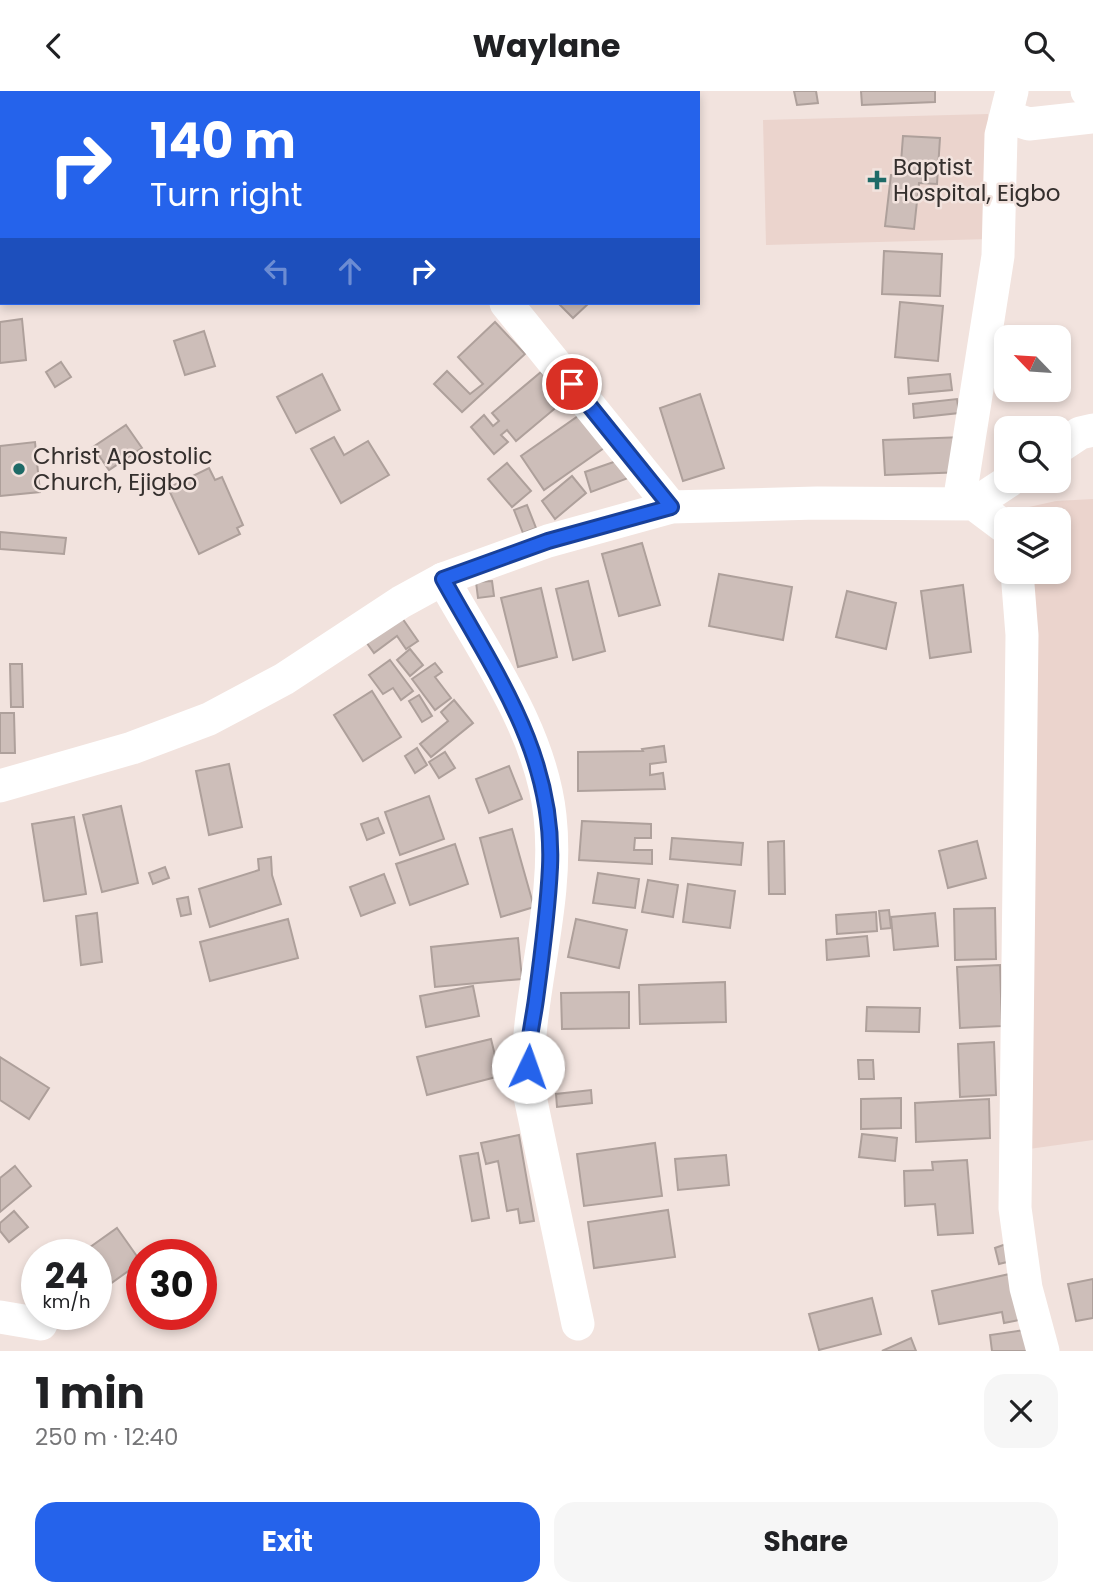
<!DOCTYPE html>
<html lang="en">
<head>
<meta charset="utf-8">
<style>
  :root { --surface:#fff; --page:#f6f6f6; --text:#202124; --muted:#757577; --accent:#2563eb }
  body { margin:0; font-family:Poppins,sans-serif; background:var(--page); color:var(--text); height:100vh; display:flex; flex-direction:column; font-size:26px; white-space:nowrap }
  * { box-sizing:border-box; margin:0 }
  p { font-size:23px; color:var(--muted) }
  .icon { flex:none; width:38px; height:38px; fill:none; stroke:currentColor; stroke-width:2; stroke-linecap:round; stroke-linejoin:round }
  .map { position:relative; height:1260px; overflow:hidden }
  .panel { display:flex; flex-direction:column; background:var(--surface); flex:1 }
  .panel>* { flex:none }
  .top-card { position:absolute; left:0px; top:0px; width:700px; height:214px; box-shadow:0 4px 10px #0003; background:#2563eb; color:#fff; overflow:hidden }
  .needle { width:46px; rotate:295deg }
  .buttons { position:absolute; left:994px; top:234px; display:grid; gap:14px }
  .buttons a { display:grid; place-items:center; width:77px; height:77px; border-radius:14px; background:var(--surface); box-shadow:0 4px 10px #0003; font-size:35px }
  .speed { position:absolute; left:21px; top:1148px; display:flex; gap:14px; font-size:35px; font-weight:700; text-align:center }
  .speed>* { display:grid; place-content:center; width:91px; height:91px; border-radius:50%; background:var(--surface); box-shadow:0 4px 10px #0003; line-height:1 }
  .speed small { font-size:18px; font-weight:400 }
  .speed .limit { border:10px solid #d22; background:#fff; color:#111 }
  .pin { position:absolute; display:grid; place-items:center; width:60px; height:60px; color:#fff; margin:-30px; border:4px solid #fff; border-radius:50%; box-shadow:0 2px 7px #0007 }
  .me { position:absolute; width:77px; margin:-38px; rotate:3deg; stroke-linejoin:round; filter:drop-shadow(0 0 5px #0008) }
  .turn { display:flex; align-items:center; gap:24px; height:147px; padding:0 35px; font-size:32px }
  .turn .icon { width:91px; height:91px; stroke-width:2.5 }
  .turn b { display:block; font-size:49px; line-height:60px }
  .lanes { display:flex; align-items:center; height:66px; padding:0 35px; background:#0003; justify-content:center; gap:35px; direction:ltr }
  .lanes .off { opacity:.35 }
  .round { display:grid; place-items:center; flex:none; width:74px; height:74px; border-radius:21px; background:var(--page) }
  .head { display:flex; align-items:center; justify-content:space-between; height:119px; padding:0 35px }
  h1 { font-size:42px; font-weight:700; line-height:52px }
  .cta { display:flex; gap:14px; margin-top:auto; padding:14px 35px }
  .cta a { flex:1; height:80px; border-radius:21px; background:var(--accent); color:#fff; font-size:28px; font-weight:700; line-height:80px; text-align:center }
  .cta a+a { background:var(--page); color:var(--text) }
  header { display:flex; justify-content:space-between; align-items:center; height:91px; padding:0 35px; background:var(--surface); font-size:32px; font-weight:700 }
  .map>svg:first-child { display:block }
  .built { fill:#ebd4cd }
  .building { fill:#cdbeb9; stroke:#aea09b; stroke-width:2 }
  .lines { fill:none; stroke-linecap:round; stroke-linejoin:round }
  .minor { stroke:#fff; stroke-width:33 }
  .route-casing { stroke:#184099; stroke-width:18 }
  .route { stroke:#2563eb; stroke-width:12 }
  .poi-dot { fill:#1e6a67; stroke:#f2e3de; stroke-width:2.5 }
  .labels { text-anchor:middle; stroke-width:5; stroke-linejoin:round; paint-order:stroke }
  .poi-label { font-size:23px; fill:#342f2d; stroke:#f2e3de; text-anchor:start }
</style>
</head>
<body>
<header><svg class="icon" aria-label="back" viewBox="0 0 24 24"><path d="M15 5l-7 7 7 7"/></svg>Waylane<svg class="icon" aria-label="search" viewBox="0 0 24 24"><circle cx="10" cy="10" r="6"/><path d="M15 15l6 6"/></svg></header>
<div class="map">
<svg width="1093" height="1260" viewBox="0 0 1093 1260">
  <rect width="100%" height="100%" fill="#f2e3de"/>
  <!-- built -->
  <g class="built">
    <polygon points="988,23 990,148 766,154 763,29"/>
    <polygon points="1093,408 1093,1049 1029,1058 1029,481 1059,481 1059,429 1029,429 1029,416 1056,410"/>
  </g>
  <!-- building -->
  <g class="building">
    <polygon points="618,0 619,2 546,1 549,0"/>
    <polygon points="794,0 816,0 818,12 797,14"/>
    <polygon points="861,0 935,0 935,11 862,14"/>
    <polygon points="903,45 940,47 937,93 919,92 914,138 885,135 891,84 900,85"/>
    <polygon points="884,160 942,163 940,205 882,203"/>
    <polygon points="900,211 943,215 938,270 895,266"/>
    <polygon points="558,212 589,212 573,227"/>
    <polygon points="22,228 26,269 0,272 0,231"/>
    <polygon points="495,231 525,263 462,321 434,293 447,280 470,303 483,293 458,266"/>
    <polygon points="204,240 215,275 185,284 174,250"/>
    <polygon points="61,271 71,286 55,296 46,281"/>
    <polygon points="541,281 565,309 516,350 507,339 501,344 508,351 494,363 471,336 484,324 493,335 499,330 492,322"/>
    <polygon points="322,283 340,319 296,342 277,306"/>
    <polygon points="950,283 952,299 909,303 908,287"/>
    <polygon points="700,303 724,377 683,390 660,317"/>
    <polygon points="957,308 959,322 914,327 913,313"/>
    <polygon points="581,323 604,357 544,399 521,365"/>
    <polygon points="126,334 142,357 109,379 93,356"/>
    <polygon points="334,346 344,364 368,350 389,384 341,412 311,358"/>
    <polygon points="964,346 965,381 885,384 883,349"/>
    <polygon points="35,351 40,401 0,405 0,355"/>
    <polygon points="625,367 631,386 591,401 585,381"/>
    <polygon points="507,372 531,400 512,416 488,388"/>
    <polygon points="209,377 215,389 222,386 243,434 237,437 240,443 199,463 168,397"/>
    <polygon points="572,385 586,402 555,428 542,410"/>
    <polygon points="527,414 536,437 523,442 514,419"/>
    <polygon points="0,441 66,447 64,463 0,458"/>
    <polygon points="642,452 660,514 619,525 602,463"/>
    <polygon points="719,483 792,496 783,549 709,535"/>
    <polygon points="492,490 494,505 478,507 476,491"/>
    <polygon points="588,490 605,560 573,569 556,498"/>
    <polygon points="963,494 971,561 930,567 921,500"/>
    <polygon points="541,497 557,566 518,576 501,507"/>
    <polygon points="847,500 896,512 886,558 836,546"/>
    <polygon points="400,524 418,550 406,558 397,545 374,562 364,548"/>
    <polygon points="410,558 423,574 410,585 397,569"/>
    <polygon points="390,569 413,600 401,609 393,597 383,603 369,584"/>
    <polygon points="435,572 442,581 435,586 451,607 435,619 412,588"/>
    <polygon points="10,573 22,573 23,616 11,616"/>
    <polygon points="372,600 401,646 363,670 334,624"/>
    <polygon points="419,604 432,625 422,631 409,610"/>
    <polygon points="454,609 473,632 431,666 420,653 448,630 441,621"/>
    <polygon points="0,622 14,622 15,662 0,662"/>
    <polygon points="664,655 666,671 650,673 650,684 663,682 665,698 578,700 578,661 643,660 642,658"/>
    <polygon points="417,657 427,674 415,682 405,665"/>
    <polygon points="445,661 455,677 439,687 429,671"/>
    <polygon points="229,673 242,736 209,744 196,680"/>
    <polygon points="509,675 522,708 489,722 476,688"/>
    <polygon points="429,705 444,748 400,764 385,721"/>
    <polygon points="121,715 138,792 102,801 83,724"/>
    <polygon points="74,726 86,803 44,810 32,733"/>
    <polygon points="378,727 384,742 367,749 361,733"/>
    <polygon points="582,730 651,733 651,747 635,747 634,759 652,759 652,773 579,769"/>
    <polygon points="512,738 534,816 501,826 480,747"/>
    <polygon points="672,747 743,752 741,774 670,768"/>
    <polygon points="784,750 785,803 769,803 768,751"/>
    <polygon points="977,750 986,787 948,797 939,760"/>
    <polygon points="455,753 468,793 410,814 396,773"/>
    <polygon points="271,766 272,784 281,813 210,836 199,798 259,779 258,768"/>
    <polygon points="165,776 169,787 153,793 149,782"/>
    <polygon points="598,782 639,788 635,817 593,812"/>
    <polygon points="384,783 395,812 361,825 350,796"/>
    <polygon points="648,789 678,794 673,826 642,821"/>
    <polygon points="688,793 735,800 730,837 683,831"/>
    <polygon points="188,806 191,823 181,825 177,808"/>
    <polygon points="995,817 996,868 955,869 954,818"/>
    <polygon points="889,819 891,837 881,838 879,820"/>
    <polygon points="876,821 877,840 837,843 836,824"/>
    <polygon points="97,822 102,871 81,874 76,825"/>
    <polygon points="935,822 938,855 894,859 891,826"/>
    <polygon points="288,828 298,867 210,890 200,851"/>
    <polygon points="576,828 627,839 619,877 568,866"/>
    <polygon points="867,845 869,865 827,869 826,849"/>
    <polygon points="518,847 522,888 435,896 431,856"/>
    <polygon points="1000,874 1002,935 960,937 957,876"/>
    <polygon points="725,891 726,931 640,933 639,894"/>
    <polygon points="473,895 479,925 426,936 420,905"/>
    <polygon points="629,901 629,937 562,938 561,902"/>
    <polygon points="867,916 920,917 919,941 866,940"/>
    <polygon points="491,948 500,985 427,1004 417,966"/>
    <polygon points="994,951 996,1004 960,1006 958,953"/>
    <polygon points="0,966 49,997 29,1028 0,1009"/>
    <polygon points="858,969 873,969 874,988 859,988"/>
    <polygon points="591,999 592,1012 557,1016 556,1003"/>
    <polygon points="901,1007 901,1037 861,1038 861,1008"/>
    <polygon points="989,1008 990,1047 916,1051 915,1012"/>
    <polygon points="862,1043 897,1047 895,1070 859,1066"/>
    <polygon points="519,1044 534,1130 520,1132 518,1118 507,1120 498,1070 486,1073 481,1052"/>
    <polygon points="655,1052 662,1105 584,1115 577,1063"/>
    <polygon points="478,1062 489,1127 472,1130 460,1065"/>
    <polygon points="726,1064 729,1094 678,1099 675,1068"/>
    <polygon points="967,1069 973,1142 938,1144 935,1113 905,1115 904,1080 933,1079 932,1071"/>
    <polygon points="15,1075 31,1095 0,1121 0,1087"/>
    <polygon points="668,1119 675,1166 594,1177 588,1131"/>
    <polygon points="14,1120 28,1136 9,1151 0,1140 0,1132"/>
    <polygon points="117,1137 141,1171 96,1203 96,1164 79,1164"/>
    <polygon points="1006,1153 1011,1170 999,1173 995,1157"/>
    <polygon points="1014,1182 1024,1228 1004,1232 1002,1221 939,1233 932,1200"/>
    <polygon points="1093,1188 1093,1227 1076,1230 1068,1193"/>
    <polygon points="872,1207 881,1243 819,1259 809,1223"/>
    <polygon points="1032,1238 1035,1260 992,1260 990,1244"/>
    <polygon points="911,1247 916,1260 882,1260"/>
  </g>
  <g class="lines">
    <!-- minor -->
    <g class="minor">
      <polyline points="26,0 28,2"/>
      <polyline points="1087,0 1093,5"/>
      <polyline points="1007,26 1029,33 1093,26"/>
      <polyline points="506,212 671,416"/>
      <polyline points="1059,356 1080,342 1093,339"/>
      <polyline points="959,412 998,165 1001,44 1012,0"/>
      <polyline points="974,413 1009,390"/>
      <polyline points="1017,481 1022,544 1015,1117 1026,1197 1043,1260"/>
      <path d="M443,488c41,74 98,151 107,237 10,90 -25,181 -22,271l50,237"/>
      <polyline points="0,695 132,657 209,628 284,588 401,511 443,488 548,450 671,416 817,412 974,413 1006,437"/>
      <polyline points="0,1226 41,1233"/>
    </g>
  </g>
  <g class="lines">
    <!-- route casing -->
    <g class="route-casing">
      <path id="route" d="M528,976c-1,-24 5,-45 8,-68 6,-44 12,-89 14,-132 5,-112 -55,-194 -107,-288l105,-38 123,-34 -99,-123"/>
    </g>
    <!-- route -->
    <use href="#route" class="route"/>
  </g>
  <!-- markers -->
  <g class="poi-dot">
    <path d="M873.5 78.5h7v7h7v7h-7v7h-7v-7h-7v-7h7z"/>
    <circle cx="19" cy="378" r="7"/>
  </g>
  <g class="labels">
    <!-- poi labels -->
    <g class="poi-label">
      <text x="893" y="84">Baptist<tspan x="893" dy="26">Hospital, Eigbo</tspan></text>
      <text x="33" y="373">Christ Apostolic<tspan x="33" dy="26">Church, Ejigbo</tspan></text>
    </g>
  </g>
</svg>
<div class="buttons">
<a><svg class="needle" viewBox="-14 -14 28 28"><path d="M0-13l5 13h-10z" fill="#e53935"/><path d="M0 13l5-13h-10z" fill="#757577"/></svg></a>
<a><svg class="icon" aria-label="search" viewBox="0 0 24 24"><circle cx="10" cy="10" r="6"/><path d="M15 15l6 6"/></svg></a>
<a><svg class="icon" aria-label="layers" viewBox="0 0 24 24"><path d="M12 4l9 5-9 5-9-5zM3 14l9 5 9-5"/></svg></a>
</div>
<div class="speed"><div>24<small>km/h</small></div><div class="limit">30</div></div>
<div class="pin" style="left:572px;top:293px;background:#d93025"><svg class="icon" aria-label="arrive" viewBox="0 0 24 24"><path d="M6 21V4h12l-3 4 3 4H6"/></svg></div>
<svg class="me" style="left:528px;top:976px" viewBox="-20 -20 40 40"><circle r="19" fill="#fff"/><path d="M0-13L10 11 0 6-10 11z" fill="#2563eb"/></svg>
<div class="top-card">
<div class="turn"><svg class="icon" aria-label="right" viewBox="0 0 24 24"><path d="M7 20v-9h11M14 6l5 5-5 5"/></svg><div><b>140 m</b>Turn right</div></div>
<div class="lanes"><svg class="icon off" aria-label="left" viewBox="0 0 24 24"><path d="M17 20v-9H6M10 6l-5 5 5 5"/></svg><svg class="icon off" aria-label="ahead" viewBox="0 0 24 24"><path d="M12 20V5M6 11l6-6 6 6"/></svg><svg class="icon" aria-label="right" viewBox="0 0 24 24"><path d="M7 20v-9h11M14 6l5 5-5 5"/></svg></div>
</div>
</div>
<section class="panel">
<div class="head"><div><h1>1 min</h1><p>250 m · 12:40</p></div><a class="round"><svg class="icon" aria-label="close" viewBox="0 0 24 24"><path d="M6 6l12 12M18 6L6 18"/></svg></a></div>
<div class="cta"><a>Exit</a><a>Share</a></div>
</section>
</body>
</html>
